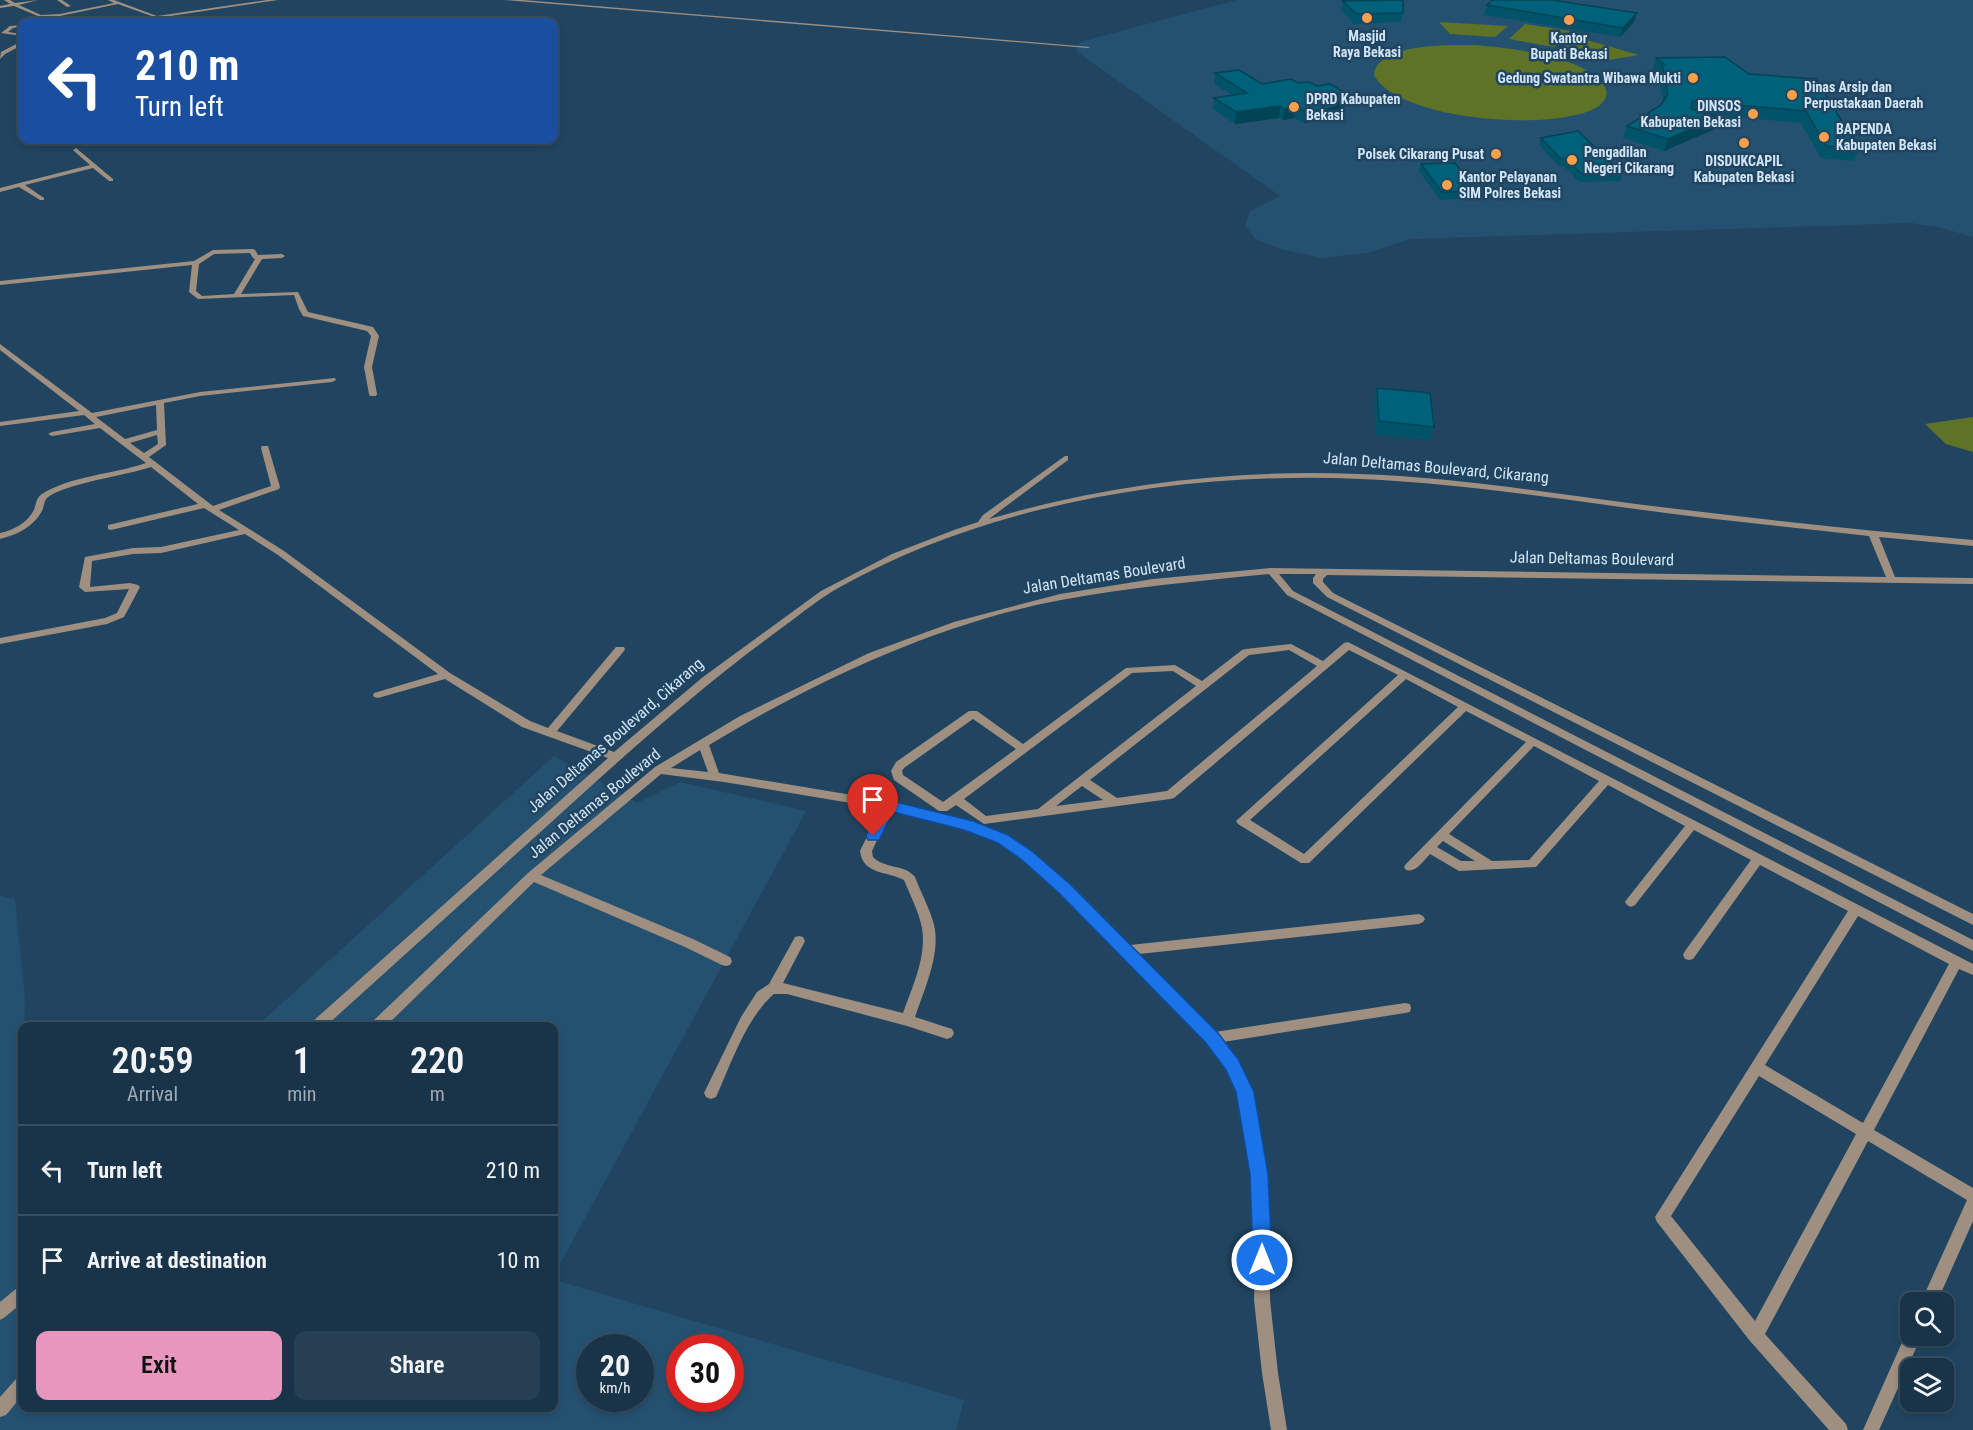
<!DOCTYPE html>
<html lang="en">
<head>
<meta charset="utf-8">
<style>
  :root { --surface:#193448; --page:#263f52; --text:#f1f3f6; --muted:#9faab4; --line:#374f60; --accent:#e797bd }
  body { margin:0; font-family:"Roboto Condensed",sans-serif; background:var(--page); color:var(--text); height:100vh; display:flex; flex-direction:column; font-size:22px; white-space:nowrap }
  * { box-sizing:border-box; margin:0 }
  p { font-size:20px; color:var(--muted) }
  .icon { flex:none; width:33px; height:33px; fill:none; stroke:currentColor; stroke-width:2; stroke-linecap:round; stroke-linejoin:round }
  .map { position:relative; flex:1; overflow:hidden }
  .side { position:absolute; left:18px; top:1022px; width:540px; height:390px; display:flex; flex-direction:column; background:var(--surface); border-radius:12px; box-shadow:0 3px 9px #0003,0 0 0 2px var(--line) }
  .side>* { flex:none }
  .hud { position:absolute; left:18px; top:18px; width:540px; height:126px; border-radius:12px; box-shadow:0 3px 9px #0003,0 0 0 2px var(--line); background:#1a4fa0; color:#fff; overflow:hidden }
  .controls { position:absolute; left:1900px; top:1292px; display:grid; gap:12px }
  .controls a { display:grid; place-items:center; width:54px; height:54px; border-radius:12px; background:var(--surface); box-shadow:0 3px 9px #0003,0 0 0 2px var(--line); font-size:30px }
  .speed { position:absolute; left:576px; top:1334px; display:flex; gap:12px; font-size:30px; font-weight:700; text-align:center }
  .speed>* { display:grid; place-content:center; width:78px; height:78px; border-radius:50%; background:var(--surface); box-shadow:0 3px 9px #0003,0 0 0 2px var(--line); line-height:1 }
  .speed small { font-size:15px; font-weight:400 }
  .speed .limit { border:9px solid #d22; background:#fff; color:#111 }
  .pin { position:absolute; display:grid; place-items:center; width:51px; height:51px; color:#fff; margin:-62px -26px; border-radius:50% 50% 50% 0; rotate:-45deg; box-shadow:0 0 6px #0007 }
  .pin .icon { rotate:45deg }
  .me { position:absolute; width:66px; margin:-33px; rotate:0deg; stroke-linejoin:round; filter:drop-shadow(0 0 4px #0008) }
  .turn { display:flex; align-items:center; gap:21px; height:126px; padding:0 18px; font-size:27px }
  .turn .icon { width:78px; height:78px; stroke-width:2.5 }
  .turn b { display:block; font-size:42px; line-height:51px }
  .eta { display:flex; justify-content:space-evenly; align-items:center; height:102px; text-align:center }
  .eta b { font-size:36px; font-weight:600; line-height:42px }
  .button { display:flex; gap:12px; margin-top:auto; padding:12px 18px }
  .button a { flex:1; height:69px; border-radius:12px; background:var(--accent); color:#111; font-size:24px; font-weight:600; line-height:69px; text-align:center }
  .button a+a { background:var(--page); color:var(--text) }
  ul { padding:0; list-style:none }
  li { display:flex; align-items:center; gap:18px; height:90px; padding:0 18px; border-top:2px solid var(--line) }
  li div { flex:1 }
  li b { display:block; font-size:22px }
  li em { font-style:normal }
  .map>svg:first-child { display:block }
  .built { fill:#255171; fill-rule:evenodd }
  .green { fill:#5f7327 }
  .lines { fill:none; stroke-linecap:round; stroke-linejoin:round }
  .minor { fill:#9f8f81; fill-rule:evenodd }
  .wall { fill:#005369 }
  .shaded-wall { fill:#045 }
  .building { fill:#00617a; stroke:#045; stroke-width:1.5 }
  .route { fill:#1a73e8; stroke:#114b97; stroke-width:1.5 }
  .poi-dot { fill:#f8a14a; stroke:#214560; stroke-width:2 }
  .labels { text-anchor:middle; stroke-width:5; stroke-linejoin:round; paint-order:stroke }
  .far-poi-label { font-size:14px; font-weight:bold; fill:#d1e5f6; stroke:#214560; text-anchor:start }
  .street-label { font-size:16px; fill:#d1e5f6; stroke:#214560 }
</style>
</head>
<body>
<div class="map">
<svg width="1973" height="1430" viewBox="0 0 1973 1430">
  <rect width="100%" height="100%" fill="#214560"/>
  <!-- built -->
  <g class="built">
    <polygon points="1237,0 1973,0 1973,237 1938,227 1911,223 1410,239 1367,253 1322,258 1281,249 1256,239 1245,226 1250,211 1280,196 1076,51 1080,42"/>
    <polygon points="554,756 637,803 680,782 806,811 554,1275 554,1026 257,1026"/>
    <path d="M0,896l15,3 10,101 -1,26h-2v381h532v-127l410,120 -8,30h-956zM590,1347h50v51h-50zM680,1347h50v51h-50z"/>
  </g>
  <!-- green -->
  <g class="green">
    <polygon points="1439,22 1508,26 1495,37 1450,34"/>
    <polygon points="1525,24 1570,31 1554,47 1509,39"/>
    <polygon points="1576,37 1639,55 1602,61 1561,48"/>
    <path d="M1473,45c31,2 116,11 132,42 4,7 0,14 -6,19 -41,27 -201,15 -225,-31 3,-32 75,-30 99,-30z"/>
    <polygon points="1973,417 1973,452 1946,444 1925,424"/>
  </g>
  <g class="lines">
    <!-- minor -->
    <g class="minor">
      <polygon points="4,0 10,0 15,3 38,0 19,5 41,15 60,14 114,3 108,0 114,0 157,16 267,0 278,0 157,18 118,4 60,16 40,17 14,6 0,8 0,6 10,4"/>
      <polygon points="57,0 62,0 71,6 67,7"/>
      <polygon points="504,0 523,0 1090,47 1088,48"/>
      <polygon points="22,25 22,27 13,28 8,32 22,34 22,36 1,33 10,26"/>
      <polygon points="20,42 22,42 22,45 5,54 0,59 1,52"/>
      <polygon points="76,148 113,179 113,181 109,181 93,168 25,185 44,198 44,200 40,200 19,187 0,192 0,188 90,165 74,151 73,150"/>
      <path d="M253,249l2,1 3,5 24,-1 3,2 -3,2 -20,1 -21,35 57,-2 10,20 65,15 6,9 -7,31 5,27 -1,2h-6l-1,-2 -5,-27 7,-31 -4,-5 -64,-15 -4,-7 -5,-14 -96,4 -9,-7 3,-27 -192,20v-4l194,-20 19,-11zM250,253l3,5 2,1 -21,35 -32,2 -6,-5 3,-27 15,-10z"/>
      <path d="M0,344l92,69 108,-21 135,-14 1,2 -4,2 -132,14 -36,7 2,42 -17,12 64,49 58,-20 -10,-38 1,-2h6l12,41 -1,2 -60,21 65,41 166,122 80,48 18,7 68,-81h8l1,2 -1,2 -67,80 57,21 89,-75 118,-86 71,-37 62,-24 24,-8 5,-7 82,-59h3v4l-79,59c119,-35 245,-50 369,-45 94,3 186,18 278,30 112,14 224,26 337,36v6l-94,-9 16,40 78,1v6l-646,-9 -4,4v3l10,11 640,321v11l-646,-328 -14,-14v-5l3,-4h-37l14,17 680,349v11l-686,-356 -18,-21c-70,7 -139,13 -208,26 -123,23 -246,81 -352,145l10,28 169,28 80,20 39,15 45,35 78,74 289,-31 4,2 2,3 -2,3 -4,2 -280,30 76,78 190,-29 5,1 1,4 -1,4 -5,1 -182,29 14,19 15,31 14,82 4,47v79l8,73 9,57h-16l-9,-57 -8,-73 2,-79 -4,-47 -14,-82 -11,-23 -20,-27 -84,-88 -79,-77 -45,-35 -34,-13 -74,-19 -19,41 1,6c11,12 32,7 42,20 6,16 15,32 19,48 7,29 -10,65 -19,92l37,12 2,4 -2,4 -5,2 -40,-13 -120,-32h-13c-28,24 -43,70 -58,103l-5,2 -5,-2 -2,-4 37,-76 16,-25 12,-8 26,-47 4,-1 4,1 2,4 -22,42 120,30c9,-26 24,-56 19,-85 -3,-16 -12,-33 -18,-48 -17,-9 -41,-5 -44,-29l21,-43 -157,-26 -63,-8 -120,101 152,64 37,18 2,4 -2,4 -4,1 -4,-1 -37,-18 -151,-65 -148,144h-16l2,-4 156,-149 127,-106 85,-51 129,-63 85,-31 106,-28 93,-15 118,-11 615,9 -17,-41c-80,-9 -161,-17 -241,-28 -89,-12 -178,-25 -267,-29 -171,-8 -371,23 -521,108 -20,11 -38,26 -57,40 -68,49 -131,104 -193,160 -88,80 -176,159 -264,239h-16l2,-4 296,-264 -86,-31 -77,-48 -67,19 -4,-1 -1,-2 1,-2 64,-19 -160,-119 -33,-21 -84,19 -28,1 -41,7 -2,26 40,-4 8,2 2,2 -16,30 -17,7 -107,20v-6l105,-20 12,-5 12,-24 -44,3 -6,-5 6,-30 48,-9 28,-1 78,-17 -35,-22 -93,22 -3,-1v-4l90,-21 -47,-37c-23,8 -89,17 -104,31 -3,3 -3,9 -5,13 -10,17 -24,23 -42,28v-6c14,-3 27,-10 34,-23 2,-6 2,-12 8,-16 28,-18 72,-20 104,-31l-46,-35 -48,8 -4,-2 4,-2 43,-8 -11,-9 -84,11v-4l79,-11 -79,-61zM156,405l1,25 -32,9 -29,-22zM157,435l1,9 -14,9 -14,-10zM700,750l8,22 -37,-4z"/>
      <path d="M1348,642l625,322v11l-14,-6 -85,161 99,58v33l-36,81h-16l46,-102 -99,-59 -103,193 81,90 2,6h-19l-79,-89 -93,-119 -2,-5 193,-306 -88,-46 -67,94 -4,1 -4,-1 -2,-4 2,-4 66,-91 -57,-30 -59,75 -4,2 -4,-2 -2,-3 2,-3 58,-73 -77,-41 -72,82 -77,4 -29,-17c-7,7 -14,19 -24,16l-2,-3 2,-3 120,-122 -60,-31 -157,152h-8l-63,-39 -2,-3 162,-146 -49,-25 -175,148 -4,1 -186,25 -28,-19 -9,6h-8l-45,-31 -3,-9 5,-9 73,-51h8l46,33 103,-76 49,-3 27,16 40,-31 4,-1 45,-5 32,17 21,-18zM1289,650l28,16 -150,125 -50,7 -27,-18 159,-125zM1173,671l23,15 -158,123 -52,7 -22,-17 168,-126zM1406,679l52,28 -154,147 -54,-34zM973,719l43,30 -73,53 -40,-27 -1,-4 2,-3zM1534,746l65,35 -70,79 -37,1 -43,-27zM1082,786l21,14 -47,6zM1443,841l32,20h-14l-24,-14zM1858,916l91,48 -86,159 -98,-58zM1759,1076l97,58 -101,187 -84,-105z"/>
      <polygon points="22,1285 22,1303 5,1317 0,1320 0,1302 17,1288"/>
      <polygon points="1911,1328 1911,1335 1922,1335 1879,1430 1863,1430 1908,1329"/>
      <polygon points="22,1377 22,1396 6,1415 0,1417 0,1397 16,1379"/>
    </g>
  </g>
  <!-- wall -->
  <g class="wall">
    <polygon points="1343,1 1403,13 1401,22 1354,24 1341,10"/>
    <polygon points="1487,5 1637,13 1634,22 1620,37 1484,15"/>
    <polygon points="1656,58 1749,74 1816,79 1859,149 1854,161 1821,158 1801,123 1713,115 1719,117 1715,129 1664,151 1623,138 1627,126 1661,105 1663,101 1658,74 1653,70"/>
    <polygon points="1215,73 1262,84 1298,83 1347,106 1344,107 1343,113 1336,114 1336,118 1304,123 1294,118 1283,120 1279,118 1235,124 1213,109 1214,98 1232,95 1214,84"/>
    <polygon points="1541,138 1622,173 1620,181 1579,182 1564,166 1559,166 1539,145"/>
    <polygon points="1421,164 1477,191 1475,198 1440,200 1419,171"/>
    <polygon points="1377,388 1434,427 1430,440 1376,435 1374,401"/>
  </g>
  <!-- shaded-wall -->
  <g class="shaded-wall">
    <polygon points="1637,13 1634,22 1620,37 1623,28"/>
    <polygon points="1349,95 1347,106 1344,107 1343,113 1336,114 1336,118 1304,123 1306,112 1336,97"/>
    <polygon points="1280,106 1279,118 1235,124 1236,112"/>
    <polygon points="1296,107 1294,118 1283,120 1284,109"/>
    <polygon points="1719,117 1715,129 1664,151 1668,139"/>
  </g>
  <!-- building -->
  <g class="building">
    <polygon points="1403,0 1403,13 1356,14 1343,1"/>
    <polygon points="1493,0 1552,0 1637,13 1623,28 1487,5"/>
    <polygon points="1725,57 1749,74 1816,79 1859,149 1826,146 1806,111 1692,101 1691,109 1719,117 1668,139 1627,126 1661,105 1668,94 1662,64 1664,64 1656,58"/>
    <polygon points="1239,70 1262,84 1291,79 1298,83 1309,82 1317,86 1330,84 1349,95 1336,97 1345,102 1332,104 1337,107 1306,112 1296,107 1284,109 1280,106 1236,112 1214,98 1247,93 1215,73"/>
    <polygon points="1578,131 1622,173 1581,174 1566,158 1561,159 1541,138"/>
    <polygon points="1455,163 1477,191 1442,192 1421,164"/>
    <polygon points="1377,388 1430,393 1434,427 1379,421"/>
  </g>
  <!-- route -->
  <polygon class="route" points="888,800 973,821 1008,835 1033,852 1070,884 1218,1033 1238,1059 1254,1092 1268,1174 1272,1260 1269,1267 1262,1270 1255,1267 1253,1260 1250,1174 1236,1092 1226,1070 1206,1043 1059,893 1022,860 998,843 964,830 893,812 879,840 868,840 866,836 883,801"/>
  <!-- markers -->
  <g class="poi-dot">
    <circle cx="1367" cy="18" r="6"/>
    <circle cx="1569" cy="20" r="6"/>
    <circle cx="1693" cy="78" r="6"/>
    <circle cx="1792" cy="95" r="6"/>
    <circle cx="1294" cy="107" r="6"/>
    <circle cx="1753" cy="114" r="6"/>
    <circle cx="1824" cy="137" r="6"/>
    <circle cx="1744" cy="143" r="6"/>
    <circle cx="1496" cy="154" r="6"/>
    <circle cx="1572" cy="160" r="6"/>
    <circle cx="1447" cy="185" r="6"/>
  </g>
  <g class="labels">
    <!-- far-poi labels -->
    <g class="far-poi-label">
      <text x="1367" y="41" text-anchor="middle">Masjid<tspan x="1367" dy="16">Raya Bekasi</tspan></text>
      <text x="1569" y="43" text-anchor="middle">Kantor<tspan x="1569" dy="16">Bupati Bekasi</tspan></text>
      <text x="1681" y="83" text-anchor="end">Gedung Swatantra Wibawa Mukti</text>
      <text x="1804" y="92">Dinas Arsip dan<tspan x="1804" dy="16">Perpustakaan Daerah</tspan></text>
      <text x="1306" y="104">DPRD Kabupaten<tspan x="1306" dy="16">Bekasi</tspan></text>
      <text x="1741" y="111" text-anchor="end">DINSOS<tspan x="1741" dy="16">Kabupaten Bekasi</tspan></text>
      <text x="1836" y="134">BAPENDA<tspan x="1836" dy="16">Kabupaten Bekasi</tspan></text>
      <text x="1584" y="157">Pengadilan<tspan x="1584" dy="16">Negeri Cikarang</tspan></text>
      <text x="1484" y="159" text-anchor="end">Polsek Cikarang Pusat</text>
      <text x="1744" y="166" text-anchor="middle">DISDUKCAPIL<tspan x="1744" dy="16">Kabupaten Bekasi</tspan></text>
      <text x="1459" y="182">Kantor Pelayanan<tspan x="1459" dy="16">SIM Polres Bekasi</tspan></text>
    </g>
    <!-- street labels -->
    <g class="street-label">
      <text transform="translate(1436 467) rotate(5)" y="6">Jalan Deltamas Boulevard, Cikarang</text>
      <text transform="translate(1592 558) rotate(1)" y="6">Jalan Deltamas Boulevard</text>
      <text transform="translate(1104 575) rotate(-9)" y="6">Jalan Deltamas Boulevard</text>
      <text transform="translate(615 735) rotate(-41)" y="6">Jalan Deltamas Boulevard, Cikarang</text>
      <text transform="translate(594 803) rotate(-39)" y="6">Jalan Deltamas Boulevard</text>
    </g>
  </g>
</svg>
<div class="controls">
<a><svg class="icon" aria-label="search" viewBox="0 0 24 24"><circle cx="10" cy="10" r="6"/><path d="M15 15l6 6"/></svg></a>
<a><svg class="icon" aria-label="layers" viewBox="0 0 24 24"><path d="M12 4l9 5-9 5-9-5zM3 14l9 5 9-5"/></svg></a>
</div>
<div class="speed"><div>20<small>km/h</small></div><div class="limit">30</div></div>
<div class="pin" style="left:873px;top:836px;background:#d93025"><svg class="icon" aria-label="arrive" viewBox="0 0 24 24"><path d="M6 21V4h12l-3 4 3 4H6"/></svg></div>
<svg class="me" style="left:1262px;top:1260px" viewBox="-20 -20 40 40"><circle r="17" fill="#1a73e8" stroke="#fff" stroke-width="3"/><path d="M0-11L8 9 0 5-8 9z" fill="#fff"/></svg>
<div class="hud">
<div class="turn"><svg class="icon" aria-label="left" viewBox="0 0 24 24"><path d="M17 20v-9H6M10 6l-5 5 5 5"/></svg><div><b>210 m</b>Turn left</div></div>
</div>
<section class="side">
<div class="eta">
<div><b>20:59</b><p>Arrival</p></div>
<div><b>1</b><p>min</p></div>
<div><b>220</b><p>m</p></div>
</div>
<ul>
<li><svg class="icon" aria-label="left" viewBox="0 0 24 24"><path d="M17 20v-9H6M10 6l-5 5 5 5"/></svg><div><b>Turn left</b></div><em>210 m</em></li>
<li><svg class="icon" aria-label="arrive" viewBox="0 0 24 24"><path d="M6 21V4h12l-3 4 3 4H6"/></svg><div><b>Arrive at destination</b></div><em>10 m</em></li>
</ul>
<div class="button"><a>Exit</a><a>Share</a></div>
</section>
</div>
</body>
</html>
